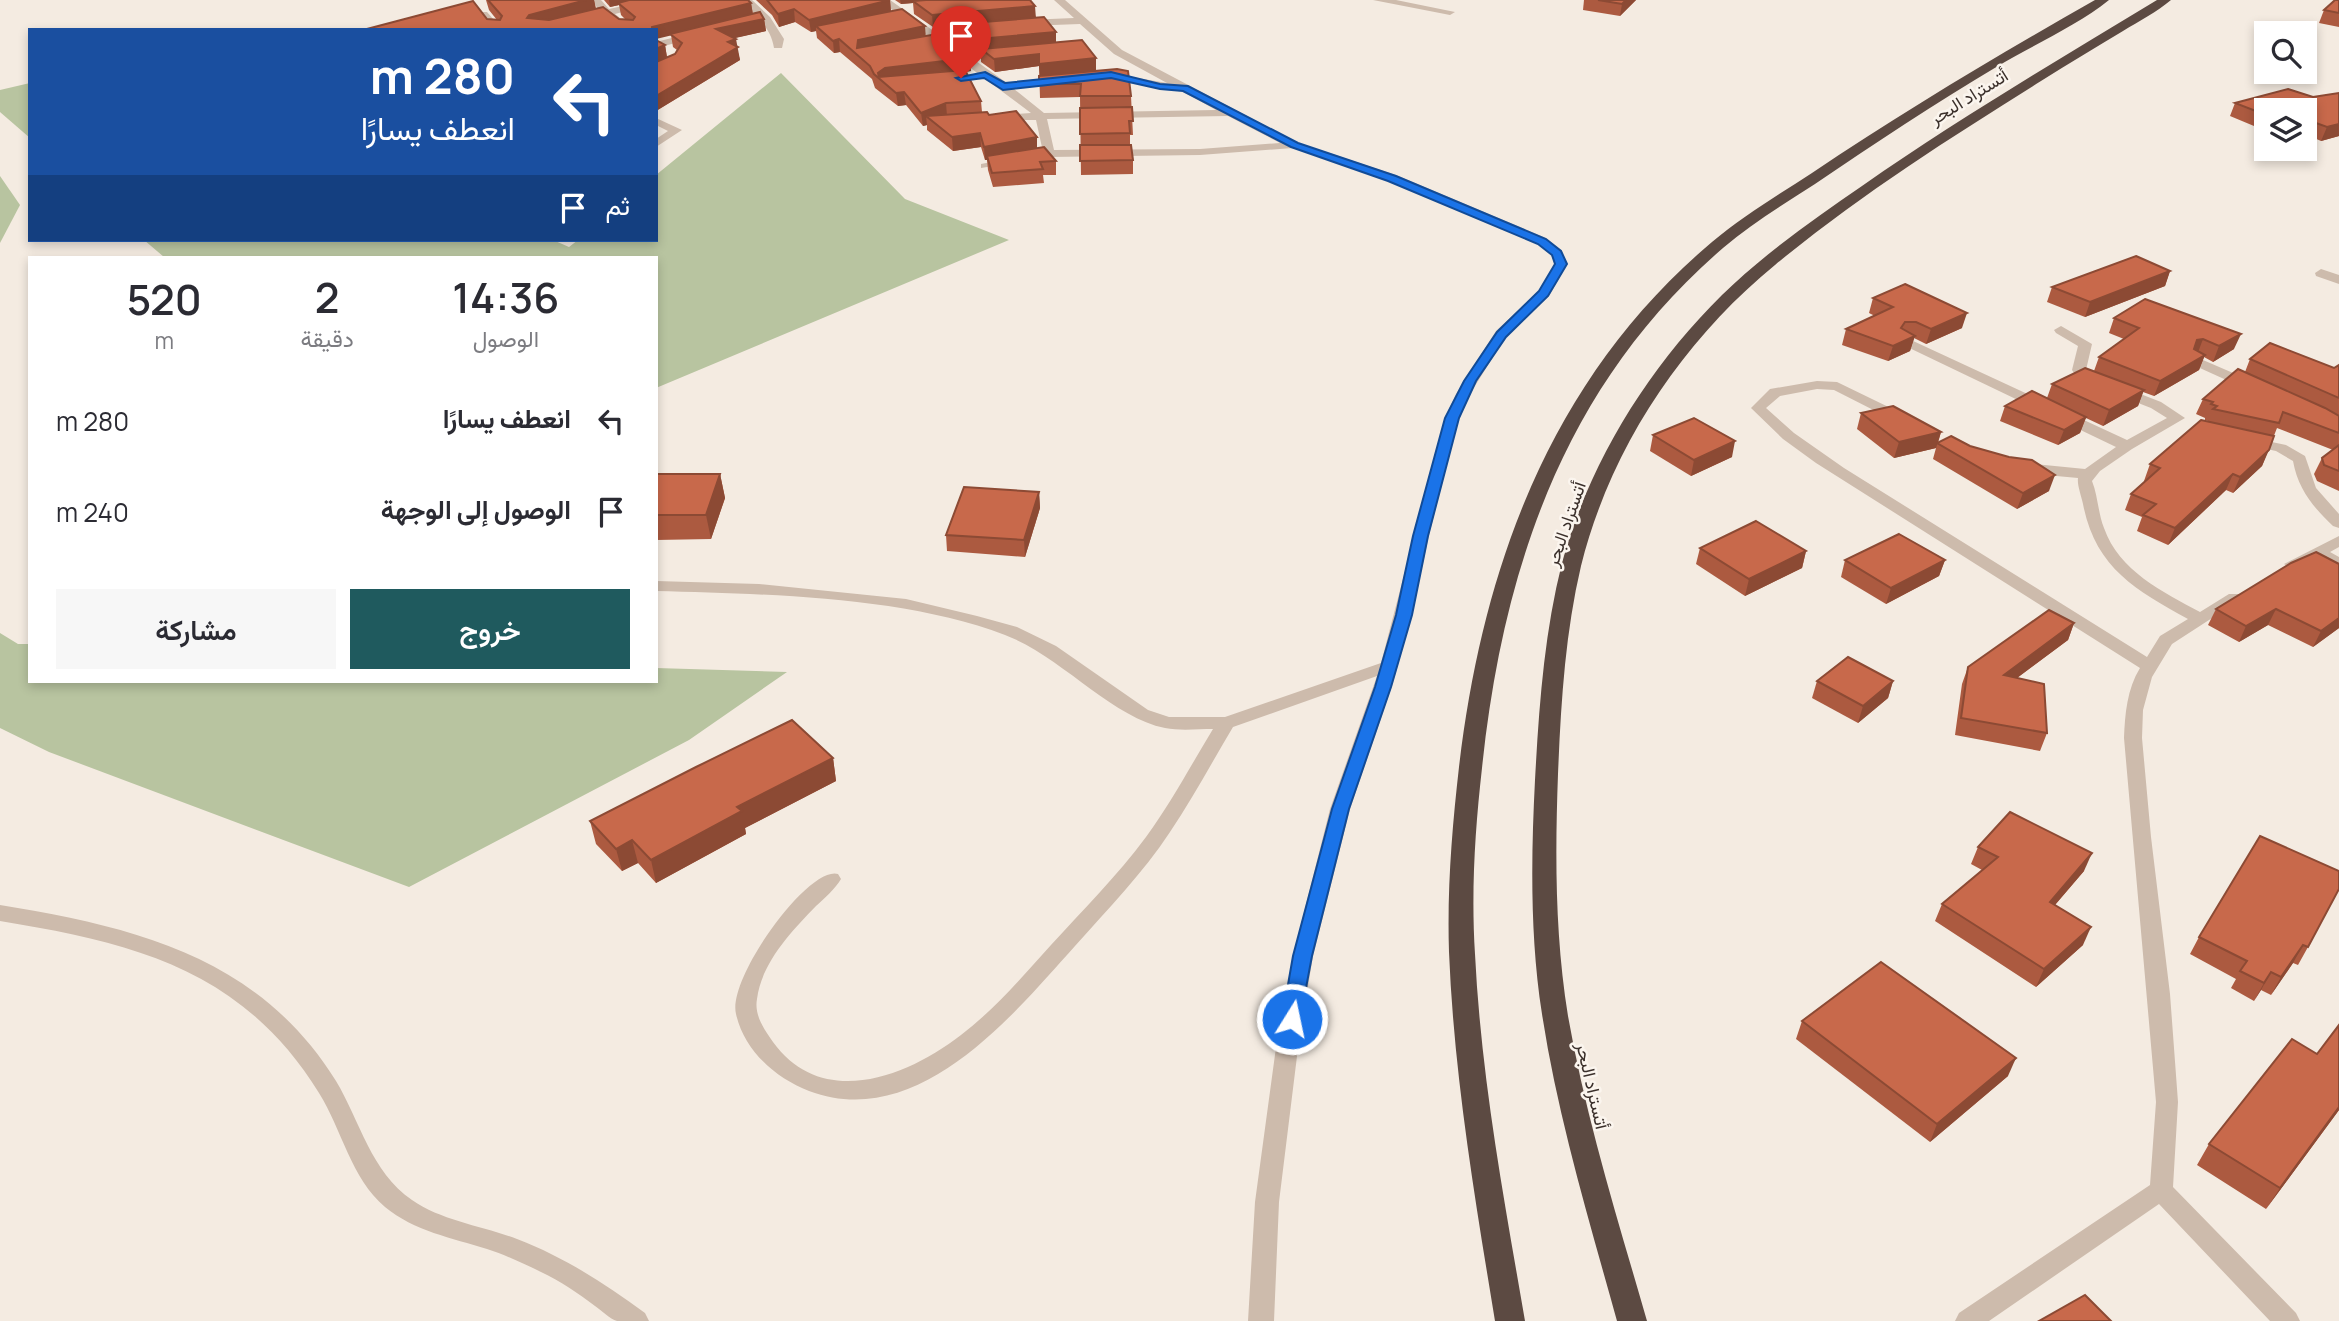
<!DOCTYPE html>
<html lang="ar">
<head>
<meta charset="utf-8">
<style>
  :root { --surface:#fff; --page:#f7f7f7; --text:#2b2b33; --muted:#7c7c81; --accent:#1f5a5e }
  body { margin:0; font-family:Manrope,Vazirmatn,sans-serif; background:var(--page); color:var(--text); direction:rtl; height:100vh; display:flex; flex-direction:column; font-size:26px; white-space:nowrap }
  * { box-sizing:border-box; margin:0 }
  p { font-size:23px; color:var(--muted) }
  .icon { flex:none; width:38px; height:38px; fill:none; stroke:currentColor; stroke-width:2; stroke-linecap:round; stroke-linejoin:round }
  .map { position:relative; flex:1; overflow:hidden; direction:ltr }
  .sheet { position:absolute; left:28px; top:256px; width:630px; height:427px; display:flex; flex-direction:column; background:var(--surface); border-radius:0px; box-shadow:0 4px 10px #0003; direction:rtl }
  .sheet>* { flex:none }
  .hud { position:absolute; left:28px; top:28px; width:630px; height:214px; border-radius:0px; box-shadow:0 4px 10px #0003; direction:rtl; background:#1a4fa0; color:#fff; overflow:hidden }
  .tools { position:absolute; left:2254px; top:21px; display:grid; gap:14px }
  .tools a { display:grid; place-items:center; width:63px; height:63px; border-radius:0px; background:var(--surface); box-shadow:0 4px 10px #0003; font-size:35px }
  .pin { position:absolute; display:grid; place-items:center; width:60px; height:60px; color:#fff; margin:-72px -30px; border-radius:50% 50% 50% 0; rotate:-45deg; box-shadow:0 0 7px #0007 }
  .pin .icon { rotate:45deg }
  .me { position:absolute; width:77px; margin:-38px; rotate:10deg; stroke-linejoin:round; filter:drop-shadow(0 0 5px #0008) }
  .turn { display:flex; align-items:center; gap:24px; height:147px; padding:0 28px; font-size:32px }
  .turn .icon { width:91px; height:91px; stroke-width:2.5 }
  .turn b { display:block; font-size:49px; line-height:60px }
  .then { display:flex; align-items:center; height:66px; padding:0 28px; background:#0003; gap:14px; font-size:26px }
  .eta { display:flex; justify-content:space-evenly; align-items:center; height:119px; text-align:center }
  .eta b { font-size:42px; font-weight:600; line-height:49px }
  .button { display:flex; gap:14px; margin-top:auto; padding:14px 28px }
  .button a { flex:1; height:80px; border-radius:0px; background:var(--accent); color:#fff; font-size:28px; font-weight:600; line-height:80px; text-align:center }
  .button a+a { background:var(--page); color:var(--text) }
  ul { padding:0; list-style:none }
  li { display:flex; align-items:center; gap:21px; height:91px; padding:0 28px }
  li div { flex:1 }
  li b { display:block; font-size:26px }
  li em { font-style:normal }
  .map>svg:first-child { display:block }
  .green { fill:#b8c4a0 }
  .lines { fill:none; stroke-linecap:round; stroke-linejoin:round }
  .minor { fill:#cdbbac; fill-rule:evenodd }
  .highway { fill:#5c4a42; fill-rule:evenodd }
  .wall { fill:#ac5a40 }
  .shaded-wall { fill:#8c4a34 }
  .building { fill:#c8694b; stroke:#8c4a34; stroke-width:2 }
  .route { fill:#1a73e8; stroke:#114b97; stroke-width:2 }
  .labels { text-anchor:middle; stroke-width:5; stroke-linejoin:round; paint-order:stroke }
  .street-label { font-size:18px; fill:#3b302b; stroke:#fbf5ee }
</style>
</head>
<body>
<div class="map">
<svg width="2339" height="1321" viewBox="0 0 2339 1321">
  <rect width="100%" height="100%" fill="#f4ebe1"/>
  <!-- green -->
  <g class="green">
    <polygon points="781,73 905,199 1009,240 656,388 656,257 164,257 144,240 553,240 569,247 578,240 656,240 656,175"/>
    <polygon points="30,83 30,138 0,112 0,90"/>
    <polygon points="0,176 20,205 0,243"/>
    <polygon points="0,633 18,644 30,644 30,681 656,681 656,668 787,672 689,740 409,887 49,752 0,728"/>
  </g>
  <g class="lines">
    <!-- minor -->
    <g class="minor">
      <polygon points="591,0 601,0 609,9 650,0 668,0 615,14 635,30 623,30 605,16 584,19 584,15 600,11"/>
      <path d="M741,0h11l18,17 14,22 -2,9h-8c-3,-21 -19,-32 -33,-48z"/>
      <path d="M879,0h11l117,83 59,-5v4l-4,1 -48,6 30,24 172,-3 -36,-20 -76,-12 -1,-2 5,-3 59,10 -53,-29 -34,-30 -54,2 -5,-3 5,-3 48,-2 -20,-18h11l57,50 176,93 98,32 150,63 15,12 6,14 -18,32 -43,40 -36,58 -11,24 -30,117 -17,80 -20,71 -42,123 -37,147 -14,84 -20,162 -5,119h-26l7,-119 22,-162 16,-84 37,-147 47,-133 -144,51c-21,35 -40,71 -63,105 -27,41 -62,77 -95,114 -63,70 -157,186 -266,145 -34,-13 -65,-41 -73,-77 -9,-36 73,-149 102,-140l3,5c-6,10 -16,19 -25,27 -25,26 -54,56 -59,93 -3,16 7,30 16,43 49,68 134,35 188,-7 34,-26 62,-59 90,-90 32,-35 66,-69 95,-108 25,-34 45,-72 67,-108 -15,0 -33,2 -48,-1 -54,-11 -104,-72 -160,-93 -102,-39 -240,-41 -349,-44v-10l103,3 147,15 71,17 40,11 39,19 92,64 21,7h56l156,-54 64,-245 11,-24 40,-63 43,-40 16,-27 -4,-9 -13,-11 -150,-63 -95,-33 -93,7 -151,2 -68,11v-4l62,-12 -7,-32h-41l-2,-2 6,-3 32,-2zM1228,116l52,27 -80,6 -146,1 -7,-31z"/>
      <polygon points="1373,0 1396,0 1455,12 1450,15"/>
      <polygon points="479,12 487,12 503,30 492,30 479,16"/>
      <polygon points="695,32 699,33 699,37 656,48 656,42"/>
      <polygon points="656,118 682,130 656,147 656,139 668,131 656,125"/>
      <polygon points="2321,269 2339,275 2339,284 2316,276 2315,273"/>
      <path d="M2061,326l31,18 -6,26 3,4 72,28 24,16 -53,31 -32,22 -8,10c6,15 6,32 12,47 15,43 59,64 96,84l29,-18h12l2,4 -71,46 -20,33 -9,33 -1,28 9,99 19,157 8,108 -5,85 123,126 4,8h-30l-111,-117 -170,117h-34l4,-8 191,-128 6,-83 -32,-364c1,-24 3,-49 16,-70l-324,-205 -33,-24 -32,-31 19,-19 47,-8 20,1 70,34 2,3 -2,3h-10l-63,-32 -17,-1 -37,7 -14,12 28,25 50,35 303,189 13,-21 28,-17c-53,-29 -93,-52 -105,-115 -2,-9 -6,-19 -5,-26l-55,-5 -8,-5 8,-5 62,6 31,-22 -217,-104 2,-3h10l216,100 40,-22 -16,-10 -72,-28 -7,-10 6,-24 -22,-13 -2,-3z"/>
      <polygon points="2196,357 2254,382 2256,385 2254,388 2244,388 2191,364 2191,358"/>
      <path d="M2248,437l38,8 19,11 11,32 23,26v14l-6,-2c-20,-19 -35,-37 -40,-65l-17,-10 -33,-7 -2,-3z"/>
      <polygon points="2339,536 2339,547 2330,552 2339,557 2339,569 2317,558 2292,569 2284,564"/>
      <path d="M0,905c135,22 259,52 336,176 24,40 35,91 76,119 30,21 71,26 105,39 47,18 87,44 128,74l4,8c-10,0 -23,0 -32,0 -7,-2 -16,-11 -22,-15 -17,-13 -35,-25 -54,-34 -17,-8 -35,-17 -54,-23 -35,-11 -73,-18 -102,-42 -34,-29 -43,-77 -66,-114 -76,-123 -184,-150 -319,-172z"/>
    </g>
    <!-- highway -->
    <g class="highway">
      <path d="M2095,0h14c-31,25 -76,45 -111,66 -62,37 -123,77 -183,118 -31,20 -64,40 -92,64 -158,136 -220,319 -241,520 -7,62 -11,124 -7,186 6,123 29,245 50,367h-30c-20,-122 -41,-245 -46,-369 -2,-62 3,-124 10,-185 24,-203 93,-390 253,-525 31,-26 66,-47 100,-69 92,-62 186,-118 283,-173z"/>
      <path d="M2157,0h14c-14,12 -32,21 -48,31 -27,16 -55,33 -82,50 -91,57 -183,115 -266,184 -93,76 -165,184 -194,301 -16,68 -20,138 -23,208 -3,81 -3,162 10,242 18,103 50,204 79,305h-30c-28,-101 -59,-203 -75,-307 -12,-77 -11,-156 -7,-234 4,-72 9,-146 27,-217 27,-100 86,-195 160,-268 42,-41 92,-76 140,-109 96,-67 196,-126 295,-186z"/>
    </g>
  </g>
  <!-- wall -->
  <g class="wall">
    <polygon points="486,0 594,0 596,9 619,19 626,20 621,15 619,5 610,7 604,0 748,0 751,3 753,14 764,19 766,31 734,38 740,60 656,111 665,45 667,57 675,54 677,50 673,47 671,35 487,19 497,20 489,10"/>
    <polygon points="756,0 890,0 891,12 926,36 971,71 966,72 981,101 982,112 1037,137 1037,148 1056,161 1056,175 1043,175 1044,183 993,187 988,170 987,160 985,160 981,147 953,151 927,130 927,125 923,126 906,105 898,106 875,88 872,79 840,52 834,53 817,38 816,31 811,32 795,22 779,27 772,15"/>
    <polygon points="895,0 1030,0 1036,18 1056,32 1056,43 1131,96 1133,135 1130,135 1130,145 1133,160 1133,174 1081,175 1080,97 1040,98 1039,66 995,72 981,62 981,51 968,52 947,37 946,26 933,27 914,14 913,3 901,4"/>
    <polygon points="1584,0 1636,0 1620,16 1583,10"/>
    <polygon points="2339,0 2339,27 2319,23 2324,10"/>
    <polygon points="2288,89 2339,136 2321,141 2305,134 2305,110 2266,110 2266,131 2230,116 2235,103"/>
    <polygon points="2170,271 2165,286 2085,317 2047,302 2052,287"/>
    <polygon points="1873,298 1962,328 1926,344 1914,338 1910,351 1888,361 1842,345 1846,329 1875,316 1869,313"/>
    <polygon points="2145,299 2234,349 2213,362 2204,357 2199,370 2154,396 2143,392 2138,406 2103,426 2086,418 2080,433 2058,445 2000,421 2005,406 2047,398 2052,384 2094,371 2099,357 2124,339 2109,333 2114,318"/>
    <polygon points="2250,359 2334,368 2339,365 2339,491 2317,481 2314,474 2322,458 2333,450 2277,428 2262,466 2233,493 2226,490 2168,545 2137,531 2142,517 2125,510 2131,494 2145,481 2144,481 2150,464 2208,421 2205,420 2205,418 2196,414 2203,399 2245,372"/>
    <polygon points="1861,413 1941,432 1938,443 2049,491 2017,509 1933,459 1936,448 1894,458 1857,429"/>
    <polygon points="1653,435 1732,457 1691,476 1650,451"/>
    <polygon points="656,474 720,474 725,498 711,539 656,540"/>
    <polygon points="1039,492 1040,508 1025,557 947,551 946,535"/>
    <polygon points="1700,548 1806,551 1802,568 1745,596 1696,564"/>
    <polygon points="1845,560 1945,560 1939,576 1886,604 1841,577"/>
    <polygon points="2339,564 2339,628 2313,647 2268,625 2239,642 2208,625 2216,609"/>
    <polygon points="2074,623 2068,640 2017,678 2047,733 2040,751 1955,735 1962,684 1968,667"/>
    <polygon points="1817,681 1893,681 1888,698 1858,723 1812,698"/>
    <polygon points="833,758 836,781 745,828 746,834 656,883 638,863 622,871 596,844 590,821"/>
    <polygon points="2260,836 2308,947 2298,965 2293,963 2271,995 2261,990 2254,1001 2231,988 2236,979 2190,954 2199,937"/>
    <polygon points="1978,847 2084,871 2055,905 2083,945 2036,987 1935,921 1942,904 1982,870 1971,864"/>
    <polygon points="1802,1021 2008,1076 1930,1142 1796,1039"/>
    <polygon points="2339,1025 2339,1110 2266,1209 2197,1165 2209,1144 2317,1054"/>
  </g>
  <!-- shaded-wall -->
  <g class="shaded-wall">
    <polygon points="586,0 594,0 596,10 531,27 527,18 529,15"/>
    <polygon points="609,0 640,0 618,3 619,5 610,7"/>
    <polygon points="890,0 891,13 816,26 816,31 811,32 809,20"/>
    <polygon points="900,0 939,0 913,1 913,3 901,4"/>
    <polygon points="1626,0 1636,0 1620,16 1622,4"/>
    <polygon points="751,3 753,16 656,39 656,30 652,30 652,27"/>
    <polygon points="1035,6 1036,19 946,25 946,26 933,27 932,15"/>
    <polygon points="794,9 795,22 779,27 778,14"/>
    <polygon points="764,19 766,31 718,42 716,29"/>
    <polygon points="925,26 926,39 857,48 858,40"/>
    <polygon points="1056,32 1056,44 981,49 981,51 968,52 967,40"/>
    <polygon points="736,39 740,60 656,111 656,96 728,42"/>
    <polygon points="839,39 840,52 834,53 833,41"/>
    <polygon points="665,45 667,58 656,63 656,49"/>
    <polygon points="1039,54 1096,58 1096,71 1040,77 1039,66 995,72 994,59"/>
    <polygon points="970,58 971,71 887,81 879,78 878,73 885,68"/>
    <polygon points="904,92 906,105 898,106 896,93"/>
    <polygon points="946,103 947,116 926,116 927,125 923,126 921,113"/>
    <polygon points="2339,124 2339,136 2321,141 2327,127"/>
    <polygon points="980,133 981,147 953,151 952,137"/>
    <polygon points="1037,137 1037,150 987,156 987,160 985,160 984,147"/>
    <polygon points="2170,271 2165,286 2085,317 2090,302"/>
    <polygon points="1967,313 1962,328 1926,344 1931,329"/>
    <polygon points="2241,334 2234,349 2213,362 2219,346"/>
    <polygon points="1915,336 1910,351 1888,361 1893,346"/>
    <polygon points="2203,339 2197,355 2190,355 2197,340"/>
    <polygon points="2205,355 2199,370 2154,396 2160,381"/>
    <polygon points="2144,390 2138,406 2103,426 2109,410"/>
    <polygon points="2086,417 2080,433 2058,445 2064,430"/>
    <polygon points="1941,432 1936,448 1894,458 1899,442"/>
    <polygon points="1735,441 1732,457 1691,476 1694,460"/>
    <polygon points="2269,450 2262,466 2233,493 2240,477"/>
    <polygon points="720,474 725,498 711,539 706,515"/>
    <polygon points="2233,474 2226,490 2168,545 2175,528"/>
    <polygon points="2055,475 2049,491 2017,509 2023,493"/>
    <polygon points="1039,492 1040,508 1025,557 1024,540"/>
    <polygon points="1806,551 1802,568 1745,596 1749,579"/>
    <polygon points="1945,560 1939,576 1886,604 1891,588"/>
    <polygon points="2276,609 2268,625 2239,642 2246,626"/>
    <polygon points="2339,618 2339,628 2313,647 2321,631"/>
    <polygon points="2074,623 2068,640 1998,692 2004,675"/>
    <polygon points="1893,681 1888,698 1858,723 1863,706"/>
    <polygon points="833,758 836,781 745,828 746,834 656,883 651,860 737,807"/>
    <polygon points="632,840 638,863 622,871 616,849"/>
    <polygon points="2092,853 2084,871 2042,920 2050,902"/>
    <polygon points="2091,927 2083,945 2036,987 2044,969"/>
    <polygon points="2303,945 2293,963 2271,995 2281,977"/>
    <polygon points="2271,972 2261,990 2254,1001 2264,983"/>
    <polygon points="2016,1058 2008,1076 1930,1142 1937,1124"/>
    <polygon points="2339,1107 2339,1110 2266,1209 2280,1188"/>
  </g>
  <!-- building -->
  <g class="building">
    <polygon points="488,0 586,0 529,15 527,18 549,20 603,7 619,19 633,20 635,17 618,3 629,0 748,0 751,3 652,27 652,30 363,30 473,1 487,19 500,20 502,16"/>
    <polygon points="767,0 890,0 809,20 794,9 778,14"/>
    <polygon points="926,0 1030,0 1035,6 932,15 913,1"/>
    <polygon points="1598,0 1626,0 1622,4"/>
    <polygon points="2335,0 2339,0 2339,13 2324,10"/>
    <polygon points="902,9 925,26 858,40 857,48 937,34 970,58 885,68 878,73 879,77 965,70 981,101 946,103 921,113 904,92 896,93 874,74 870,66 839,39 833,41 816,26"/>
    <polygon points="760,12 764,19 716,29 736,39 728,42 738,47 656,96 656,62 675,54 682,43 670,34"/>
    <polygon points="1044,17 1056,32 967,40 946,25"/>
    <polygon points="656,40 665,45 656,49"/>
    <polygon points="1082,40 1096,58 1039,64 1039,54 994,59 981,49"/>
    <polygon points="1117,69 1128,71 1131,96 1080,96 1081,84 1039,84 1039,76"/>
    <polygon points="2288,89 2313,97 2339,93 2339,124 2327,127 2305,119 2305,110 2266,110 2266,115 2235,103"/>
    <polygon points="1132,107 1133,121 1129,121 1130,133 1080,134 1080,108"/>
    <polygon points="1016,111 1037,137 984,147 980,133 952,137 926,116 987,112 989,115"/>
    <polygon points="1080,145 1131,145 1133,160 1080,161"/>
    <polygon points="1044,147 1056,161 1040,162 1043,169 992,173 987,156"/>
    <polygon points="2136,256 2170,271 2090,302 2052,287"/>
    <polygon points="1905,284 1967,313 1931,329 1916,322 1905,322 1901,328 1915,336 1893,346 1846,329 1893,307 1873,298"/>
    <polygon points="2145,299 2241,334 2219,346 2203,339 2197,340 2194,349 2205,355 2160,381 2099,357 2139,328 2114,318"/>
    <polygon points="2270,343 2334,368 2339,365 2339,398 2250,359"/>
    <polygon points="2085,368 2144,390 2109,410 2052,384"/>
    <polygon points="2238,369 2325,408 2339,416 2339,433 2283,412 2279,423 2213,409 2217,406 2211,404 2213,402 2203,399"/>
    <polygon points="2032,391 2086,417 2064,430 2005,406"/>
    <polygon points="1893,406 1941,432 1899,442 1861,413"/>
    <polygon points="1694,418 1735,441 1694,460 1653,435"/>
    <polygon points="2201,420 2274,436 2269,450 2240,477 2233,474 2175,528 2143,515 2156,504 2131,494 2160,468 2150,464"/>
    <polygon points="1951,436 1970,446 2009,457 2032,460 2055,475 2023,493 1937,443"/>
    <polygon points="2339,445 2339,471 2324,465 2322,458"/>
    <polygon points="656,474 720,474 706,515 656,515"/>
    <polygon points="964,487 1039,492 1024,540 946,535"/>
    <polygon points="1756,521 1806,551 1749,579 1700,548"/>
    <polygon points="1899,534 1945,560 1891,588 1845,560"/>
    <polygon points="2316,552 2339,564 2339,618 2321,631 2276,609 2246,626 2216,609 2291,563"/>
    <polygon points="2049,610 2074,623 2004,675 2044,684 2047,733 1961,718 1968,667"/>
    <polygon points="1848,657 1893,681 1863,706 1817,681"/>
    <polygon points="792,720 833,758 737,807 742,811 651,860 632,840 616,849 590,821 696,767"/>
    <polygon points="2010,812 2092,853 2050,902 2091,927 2044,969 1942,904 1998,857 1978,847"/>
    <polygon points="2260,836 2339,871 2339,889 2308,947 2303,945 2281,977 2271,972 2264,983 2240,971 2247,961 2199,937"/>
    <polygon points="1881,962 2016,1058 1937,1124 1802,1021"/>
    <polygon points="2339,1025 2339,1107 2280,1188 2209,1144 2292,1039 2317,1054"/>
    <polygon points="2085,1295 2111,1321 2039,1321"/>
  </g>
  <!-- route -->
  <polygon class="route" points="985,72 1005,83 1111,72 1160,84 1188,86 1298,143 1396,176 1546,239 1561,251 1567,264 1548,296 1506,337 1476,381 1459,418 1428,536 1412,615 1391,687 1349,809 1312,956 1299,1025 1292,1027 1285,1025 1282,1019 1293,956 1332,809 1375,687 1396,615 1413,536 1445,418 1464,381 1497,332 1539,291 1555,264 1552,255 1538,244 1388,181 1291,147 1183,91 1160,89 1111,78 1003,90 984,78 961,81 956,78"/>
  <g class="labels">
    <!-- street labels -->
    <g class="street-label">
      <text transform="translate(1969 97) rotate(-32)" y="6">أتستراد البحر</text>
      <text transform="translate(1566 524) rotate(-71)" y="6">أتستراد البحر</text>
      <text transform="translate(1592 1086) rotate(77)" y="6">أتستراد البحر</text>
    </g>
  </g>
</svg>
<div class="tools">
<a><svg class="icon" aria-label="search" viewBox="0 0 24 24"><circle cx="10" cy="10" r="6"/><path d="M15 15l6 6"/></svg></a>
<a><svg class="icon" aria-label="layers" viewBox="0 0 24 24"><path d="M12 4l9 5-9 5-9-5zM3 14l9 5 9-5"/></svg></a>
</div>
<div class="pin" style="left:961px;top:78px;background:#d93025"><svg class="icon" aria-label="arrive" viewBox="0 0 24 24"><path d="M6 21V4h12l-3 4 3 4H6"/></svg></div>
<svg class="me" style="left:1292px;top:1019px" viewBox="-20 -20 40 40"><circle r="17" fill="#1a73e8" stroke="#fff" stroke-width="3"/><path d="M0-11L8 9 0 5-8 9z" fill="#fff"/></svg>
<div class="hud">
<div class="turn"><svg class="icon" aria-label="left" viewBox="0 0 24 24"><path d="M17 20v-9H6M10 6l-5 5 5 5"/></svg><div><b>280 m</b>انعطف يسارًا</div></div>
<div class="then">ثم<svg class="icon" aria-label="arrive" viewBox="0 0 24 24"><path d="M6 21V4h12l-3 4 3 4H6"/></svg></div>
</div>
<section class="sheet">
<div class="eta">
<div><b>14:36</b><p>الوصول</p></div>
<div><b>2</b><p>دقيقة</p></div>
<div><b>520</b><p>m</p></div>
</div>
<ul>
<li><svg class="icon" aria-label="left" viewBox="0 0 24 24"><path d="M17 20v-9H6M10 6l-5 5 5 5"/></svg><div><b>انعطف يسارًا</b></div><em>280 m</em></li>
<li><svg class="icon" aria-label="arrive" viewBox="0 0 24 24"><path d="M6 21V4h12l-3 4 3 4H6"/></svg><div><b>الوصول إلى الوجهة</b></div><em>240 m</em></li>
</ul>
<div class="button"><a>خروج</a><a>مشاركة</a></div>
</section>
</div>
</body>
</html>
